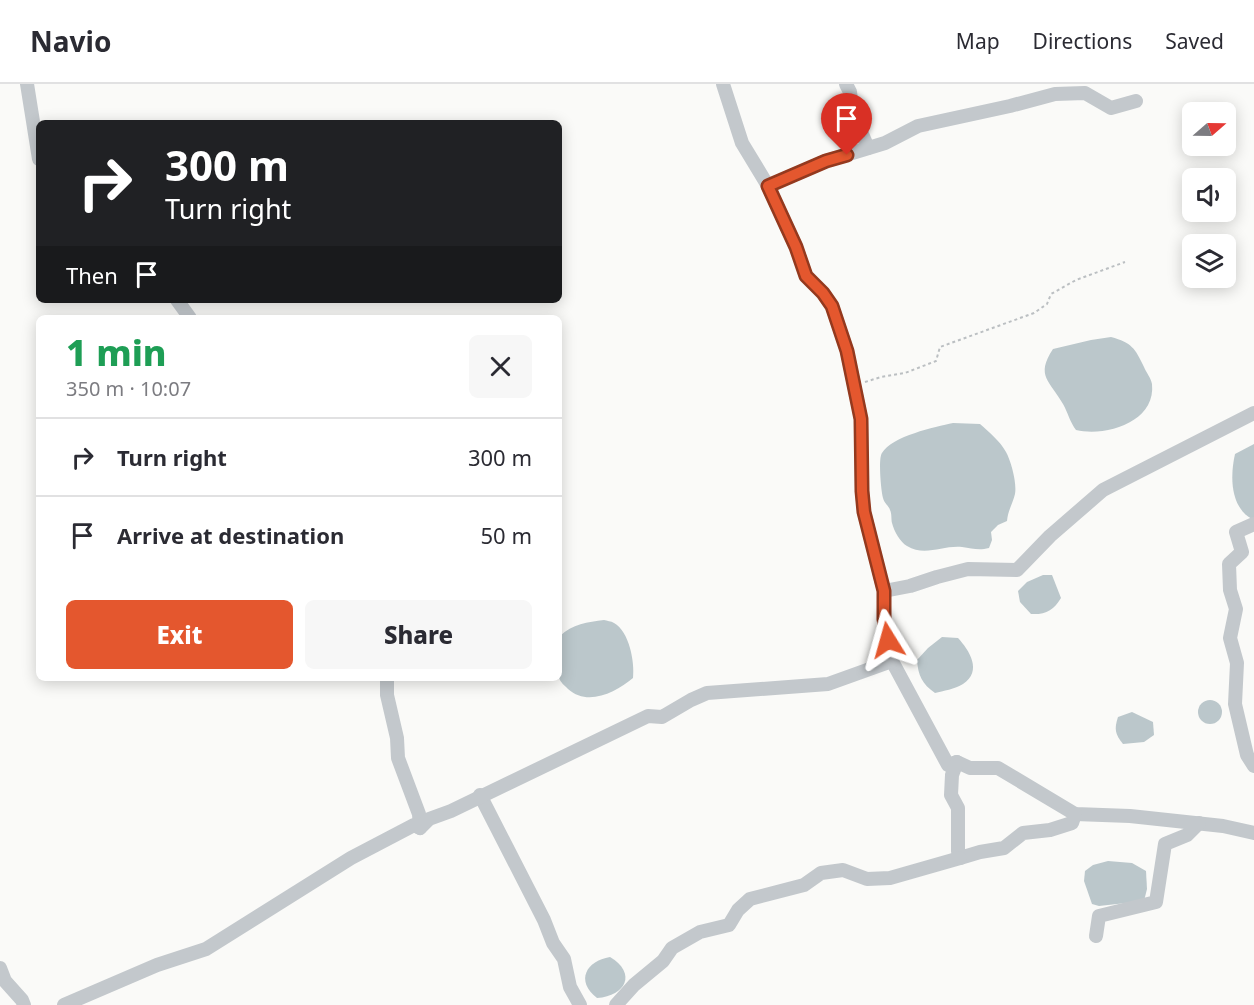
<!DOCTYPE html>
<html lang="en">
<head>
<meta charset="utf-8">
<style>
  :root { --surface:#fff; --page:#f7f7f7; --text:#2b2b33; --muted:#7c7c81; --line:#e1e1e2; --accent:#e4572e }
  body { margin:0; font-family:"Noto Sans",sans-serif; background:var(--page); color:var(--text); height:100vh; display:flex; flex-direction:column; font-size:22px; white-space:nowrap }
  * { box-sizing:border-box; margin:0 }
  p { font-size:20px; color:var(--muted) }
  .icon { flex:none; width:33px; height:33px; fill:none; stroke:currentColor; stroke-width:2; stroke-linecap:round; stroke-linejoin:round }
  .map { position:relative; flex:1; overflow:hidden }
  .drawer { position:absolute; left:36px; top:231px; width:526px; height:366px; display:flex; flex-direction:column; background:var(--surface); border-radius:9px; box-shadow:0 3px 15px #0003 }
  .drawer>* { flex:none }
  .hud { position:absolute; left:36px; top:36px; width:526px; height:183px; border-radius:9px; box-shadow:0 3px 15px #0003; background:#202124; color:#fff; overflow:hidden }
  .needle { width:39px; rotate:70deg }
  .buttons { position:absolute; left:1182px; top:18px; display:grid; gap:12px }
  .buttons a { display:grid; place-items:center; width:54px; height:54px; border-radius:9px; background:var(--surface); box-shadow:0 3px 15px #0003; font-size:30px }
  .pin { position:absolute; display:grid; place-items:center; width:51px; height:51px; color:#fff; margin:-62px -26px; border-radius:50% 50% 50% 0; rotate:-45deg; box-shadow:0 0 6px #0007 }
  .pin .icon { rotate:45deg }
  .me { position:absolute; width:66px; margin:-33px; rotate:352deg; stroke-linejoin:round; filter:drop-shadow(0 0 4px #0008) }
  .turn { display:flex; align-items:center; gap:21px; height:126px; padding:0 30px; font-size:27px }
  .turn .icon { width:78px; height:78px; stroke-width:2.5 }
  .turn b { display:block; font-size:42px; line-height:51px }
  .then { display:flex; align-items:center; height:57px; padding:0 30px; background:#0003; gap:12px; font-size:22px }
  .round { display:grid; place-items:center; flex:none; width:63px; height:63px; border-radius:9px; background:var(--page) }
  .overview { display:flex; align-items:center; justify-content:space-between; height:102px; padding:0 30px }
  h1 { font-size:36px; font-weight:800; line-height:45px; color:#1e9e55 }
  .cta { display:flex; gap:12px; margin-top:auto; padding:12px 30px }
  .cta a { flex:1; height:69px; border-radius:9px; background:var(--accent); color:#fff; font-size:24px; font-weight:800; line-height:69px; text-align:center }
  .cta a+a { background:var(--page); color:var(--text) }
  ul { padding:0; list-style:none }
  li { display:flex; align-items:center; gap:18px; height:78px; padding:0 30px; border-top:2px solid var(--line) }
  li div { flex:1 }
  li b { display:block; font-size:22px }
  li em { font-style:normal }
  header { display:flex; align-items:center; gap:36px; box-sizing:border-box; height:84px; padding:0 30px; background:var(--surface); border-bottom:2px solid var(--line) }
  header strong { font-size:28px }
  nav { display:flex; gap:33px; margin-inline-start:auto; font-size:21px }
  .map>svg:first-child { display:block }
  .water { fill:#bbc7cb }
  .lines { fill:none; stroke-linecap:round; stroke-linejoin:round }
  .path { stroke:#bbbfc2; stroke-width:2; stroke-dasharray:3 3; stroke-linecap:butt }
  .minor { stroke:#c3c8cc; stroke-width:14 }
  .route-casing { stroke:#94391e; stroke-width:15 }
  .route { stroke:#e4572e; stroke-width:10 }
</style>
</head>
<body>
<header>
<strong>Navio</strong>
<nav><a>Map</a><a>Directions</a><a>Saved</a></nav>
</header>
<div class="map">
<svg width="1254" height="921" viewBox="0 0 1254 921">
  <rect width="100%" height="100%" fill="#fafaf8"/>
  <!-- water -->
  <g class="water">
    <path d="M1111,253c21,6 24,11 33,30 2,5 7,11 8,17 4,38 -46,53 -76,46 -6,-8 -8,-17 -13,-26 -13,-23 -28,-28 -10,-55l38,-9z"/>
    <path d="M953,339l27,1c9,8 20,17 26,28 5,9 11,31 9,42 -2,9 -7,16 -8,27l-9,4 -7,7 1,8 -3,8c-11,3 -17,0 -27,-1 -19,-2 -37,10 -55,-1 -7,-4 -13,-15 -15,-23 -1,-4 0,-9 -2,-13 -1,-4 -6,-7 -7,-12 -2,-7 -5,-40 -1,-45 10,-17 53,-26 71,-30z"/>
    <path d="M1254,360v74l-2,1c-22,-12 -22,-43 -17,-65z"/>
    <path d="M1043,491h9l9,23c-7,12 -16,17 -30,16l-11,-12 -2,-11 9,-9z"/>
    <path d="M604,536c3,1 7,1 10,3 15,8 21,39 19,55 -17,14 -45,29 -65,11 -4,-4 -7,-6 -9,-11l1,-42c12,-12 28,-14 44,-16z"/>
    <path d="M942,553l16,1c11,12 25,33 5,46 -8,5 -20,7 -28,9 -13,-9 -17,-18 -18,-33l11,-12z"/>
    <circle cx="1210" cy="628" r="12"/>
    <path d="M1132,628l21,10 1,13 -10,7 -21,2c-8,-10 -9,-15 -5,-27z"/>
    <polygon points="1108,777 1132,779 1146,787 1147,805 1144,817 1099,822 1092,820 1084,797 1085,787 1093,781"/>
    <path d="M610,873c27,16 16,39 -13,41 -22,-17 -11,-37 13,-41z"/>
  </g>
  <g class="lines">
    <!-- path -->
    <polyline class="path" points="865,298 881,293 905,289 936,277 940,263 1034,229 1047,220 1051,210 1076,196 1125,178"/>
    <!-- minor -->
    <g class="minor">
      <polyline points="27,0 39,75"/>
      <polyline points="723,0 742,59 768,102 796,163 806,192 823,209 832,222 847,267 861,335 862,407 864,428 884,507 884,535 892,577 948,681 957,678 970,684 998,684 1075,730 1130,732 1223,742 1254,749"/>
      <polyline points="846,0 850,8 853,29 868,64"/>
      <polyline points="768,102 826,77 885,59 918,42 1010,22 1055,10 1085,9 1111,24 1136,17"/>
      <polyline points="177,216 190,234"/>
      <polyline points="1254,440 1236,448 1242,468 1229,480 1230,506 1236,525 1230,554 1237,579 1235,620 1247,671 1254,682"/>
      <polyline points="884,507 910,502 937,493 968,485 1017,486 1050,452 1103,406 1254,329"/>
      <polyline points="387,594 387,611 397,654 398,674 419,730 420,744"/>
      <polyline points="957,678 952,691 951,711 958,724 958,767 960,774 980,768 1004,764 1023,749 1050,746 1072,739 1075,730"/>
      <polyline points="480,711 544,836 553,859 564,875 570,903 580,921"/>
      <polyline points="1096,852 1099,832 1156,818 1165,760 1187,751 1199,739"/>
      <polyline points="0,884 5,897 22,916 24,921"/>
      <polyline points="64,921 157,881 206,865 351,774 414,741 420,744 429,735 451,727 648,632 662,633 691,616 707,609 828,600 892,577"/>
      <polyline points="616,921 634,901 663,877 672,864 700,848 729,841 738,826 750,815 804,801 821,789 843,786 867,795 890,794 960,774"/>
    </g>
  </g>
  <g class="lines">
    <!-- route casing -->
    <g class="route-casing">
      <polyline id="route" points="847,71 826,77 768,102 796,163 806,192 823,209 832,222 847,267 861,335 862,407 864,428 884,507 884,535 888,556"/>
    </g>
    <!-- route -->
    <use href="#route" class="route"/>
  </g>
</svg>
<div class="buttons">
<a><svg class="needle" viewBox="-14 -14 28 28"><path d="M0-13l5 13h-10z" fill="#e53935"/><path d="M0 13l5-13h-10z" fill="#7c7c81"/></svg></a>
<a><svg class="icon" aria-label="sound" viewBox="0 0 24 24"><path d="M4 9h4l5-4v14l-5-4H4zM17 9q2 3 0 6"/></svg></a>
<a><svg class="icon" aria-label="layers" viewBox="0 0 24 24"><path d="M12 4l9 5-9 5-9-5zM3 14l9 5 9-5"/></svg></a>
</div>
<div class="pin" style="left:847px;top:71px;background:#d93025"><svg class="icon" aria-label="arrive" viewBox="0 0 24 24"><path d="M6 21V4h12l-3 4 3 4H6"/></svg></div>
<svg class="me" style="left:888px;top:556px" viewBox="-20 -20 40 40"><path d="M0-17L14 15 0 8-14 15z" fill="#e4572e" stroke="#fff" stroke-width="4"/></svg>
<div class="hud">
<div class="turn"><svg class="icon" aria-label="right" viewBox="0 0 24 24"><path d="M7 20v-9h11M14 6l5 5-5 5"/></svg><div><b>300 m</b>Turn right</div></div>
<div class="then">Then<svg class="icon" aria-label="arrive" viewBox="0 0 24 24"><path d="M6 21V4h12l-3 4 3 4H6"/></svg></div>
</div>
<section class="drawer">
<div class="overview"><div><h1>1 min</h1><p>350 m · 10:07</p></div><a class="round"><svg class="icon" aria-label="close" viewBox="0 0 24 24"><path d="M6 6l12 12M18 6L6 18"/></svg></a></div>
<ul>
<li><svg class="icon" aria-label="right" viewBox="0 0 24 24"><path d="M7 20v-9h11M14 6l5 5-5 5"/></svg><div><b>Turn right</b></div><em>300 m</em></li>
<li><svg class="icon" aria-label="arrive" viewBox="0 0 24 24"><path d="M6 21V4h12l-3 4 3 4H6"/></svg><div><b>Arrive at destination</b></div><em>50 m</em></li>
</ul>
<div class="cta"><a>Exit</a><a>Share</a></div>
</section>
</div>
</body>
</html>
